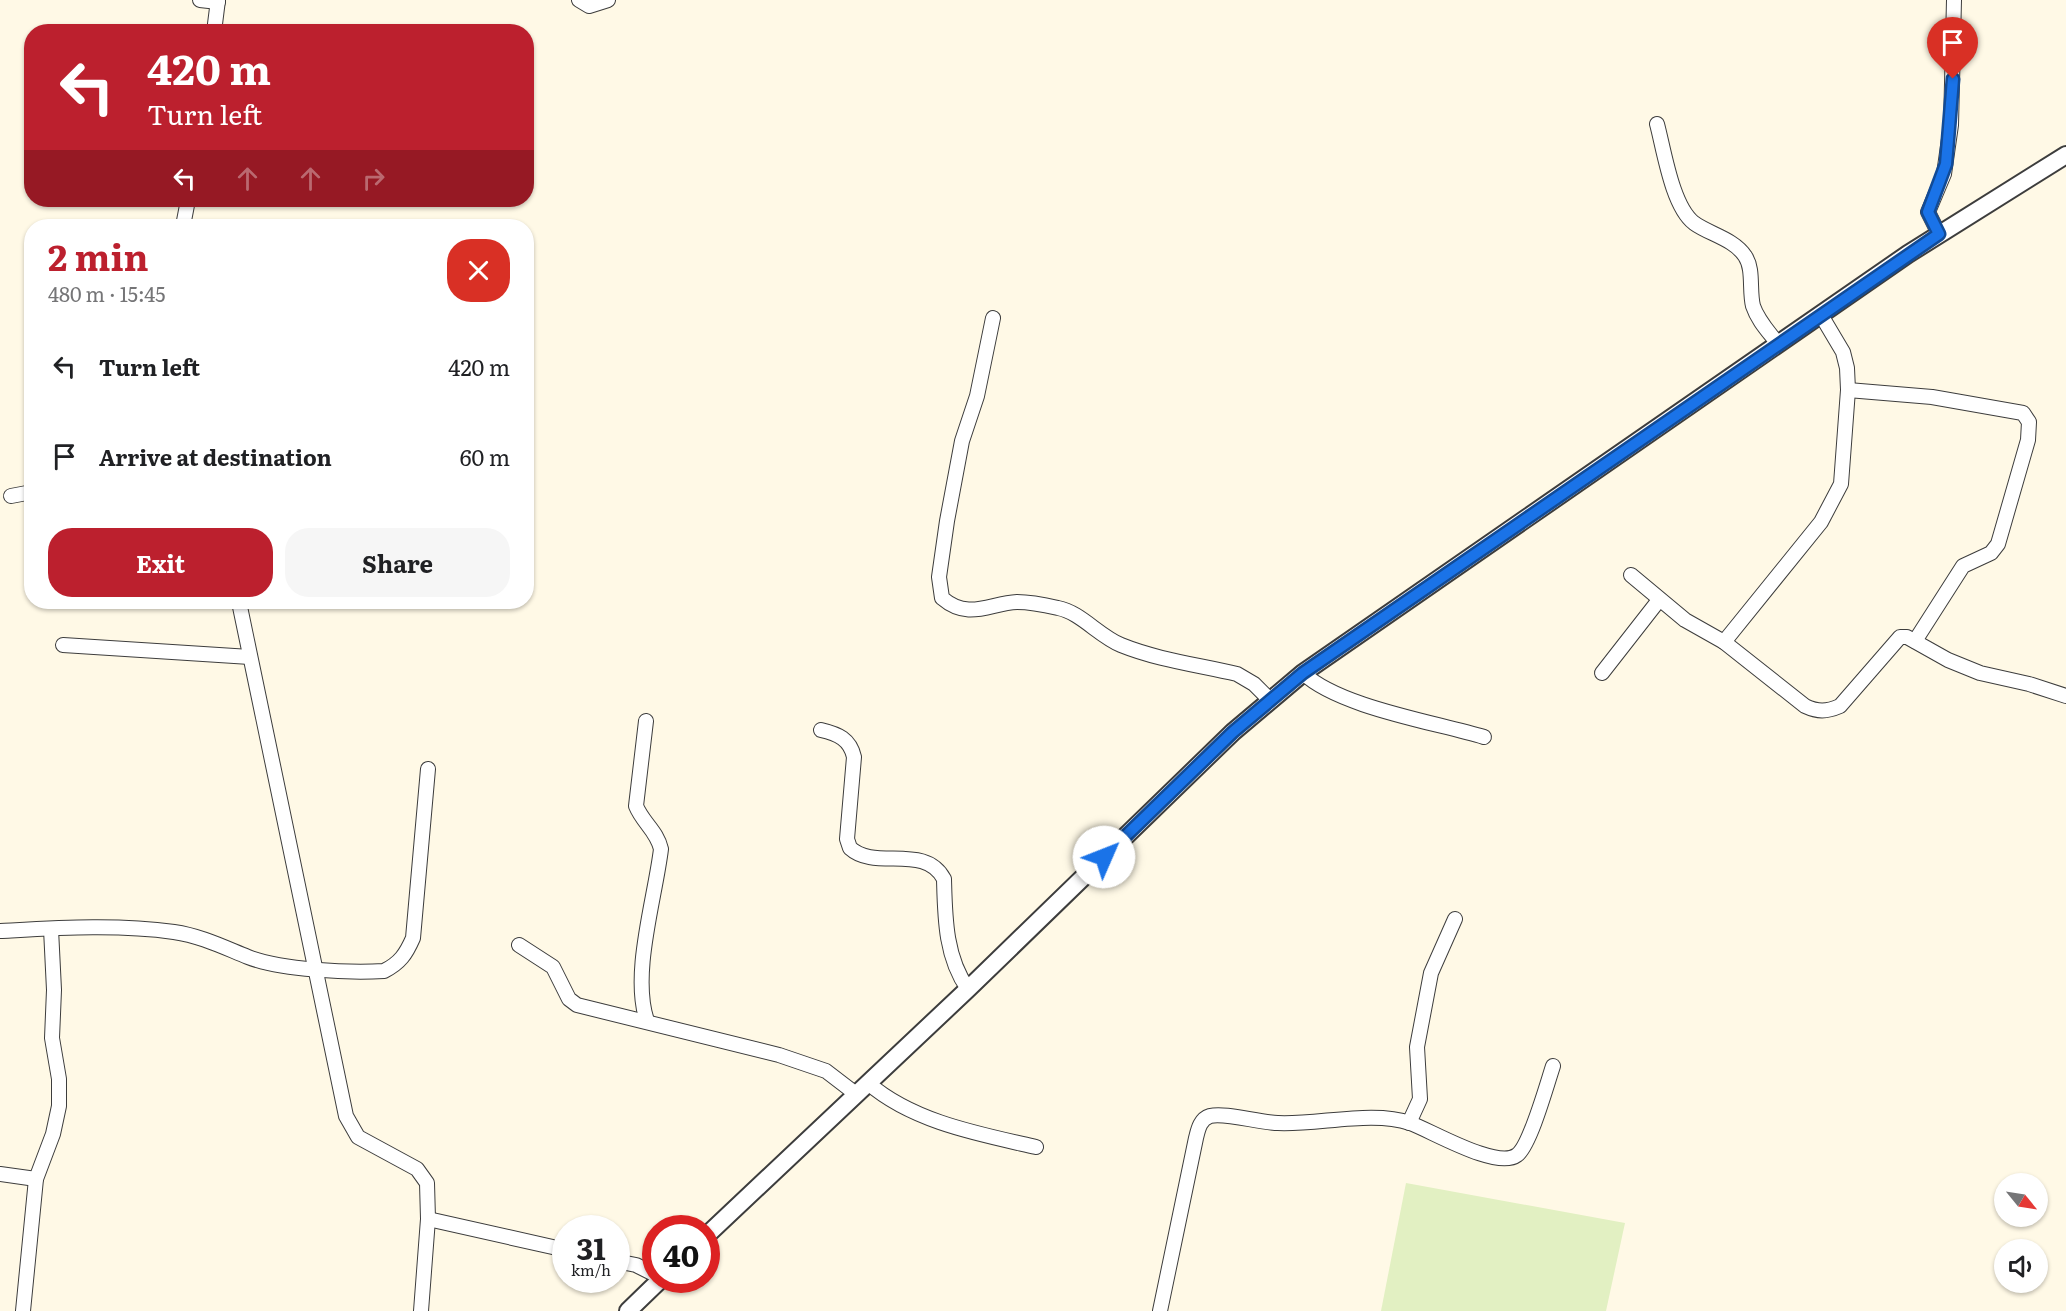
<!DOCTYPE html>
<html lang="en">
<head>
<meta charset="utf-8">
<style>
  :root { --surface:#fff; --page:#f6f6f6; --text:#202124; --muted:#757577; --accent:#bc202e }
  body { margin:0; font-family:Literata,serif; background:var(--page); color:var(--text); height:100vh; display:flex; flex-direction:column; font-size:22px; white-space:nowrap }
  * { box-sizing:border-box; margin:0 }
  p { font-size:20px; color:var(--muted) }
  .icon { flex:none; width:33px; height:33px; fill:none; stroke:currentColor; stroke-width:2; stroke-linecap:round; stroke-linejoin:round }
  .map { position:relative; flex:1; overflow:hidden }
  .sheet { position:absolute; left:24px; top:219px; width:510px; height:390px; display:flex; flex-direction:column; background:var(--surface); border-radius:24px; box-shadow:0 2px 4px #0004 }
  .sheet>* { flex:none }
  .top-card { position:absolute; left:24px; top:24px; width:510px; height:183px; border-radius:24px; box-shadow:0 2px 4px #0004; background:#bc202e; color:#fff; overflow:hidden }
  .needle { width:39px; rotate:120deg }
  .buttons { position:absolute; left:1994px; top:1173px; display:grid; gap:12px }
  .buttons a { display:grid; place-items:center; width:54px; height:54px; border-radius:50%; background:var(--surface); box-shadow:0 2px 4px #0004; font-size:30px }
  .speed { position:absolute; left:552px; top:1215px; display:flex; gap:12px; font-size:30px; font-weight:700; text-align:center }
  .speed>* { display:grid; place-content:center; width:78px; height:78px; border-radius:50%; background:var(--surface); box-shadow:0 2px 4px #0004; line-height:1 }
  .speed small { font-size:15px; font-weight:400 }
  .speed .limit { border:9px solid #d22; background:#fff; color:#111 }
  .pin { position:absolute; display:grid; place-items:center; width:51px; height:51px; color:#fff; margin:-62px -26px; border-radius:50% 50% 50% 0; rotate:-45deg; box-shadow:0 0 6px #0007 }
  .pin .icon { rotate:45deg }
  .me { position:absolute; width:66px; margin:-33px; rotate:46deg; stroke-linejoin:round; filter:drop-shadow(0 0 4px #0008) }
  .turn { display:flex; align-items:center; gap:21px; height:126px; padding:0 24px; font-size:27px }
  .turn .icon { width:78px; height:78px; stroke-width:2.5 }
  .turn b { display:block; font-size:42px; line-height:51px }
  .lanes { display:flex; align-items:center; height:57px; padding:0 24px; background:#0003; justify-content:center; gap:30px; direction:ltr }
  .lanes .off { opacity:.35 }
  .round { display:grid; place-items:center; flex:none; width:63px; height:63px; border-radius:24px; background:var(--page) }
  .head { display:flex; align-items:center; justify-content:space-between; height:102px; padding:0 24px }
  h1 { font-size:36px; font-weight:700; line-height:45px; color:var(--accent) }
  .primary-button { display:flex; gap:12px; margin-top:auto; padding:12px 24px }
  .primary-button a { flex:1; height:69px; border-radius:24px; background:var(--accent); color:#fff; font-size:24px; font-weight:700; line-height:69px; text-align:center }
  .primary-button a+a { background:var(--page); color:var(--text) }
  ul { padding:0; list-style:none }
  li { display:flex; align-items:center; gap:18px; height:90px; padding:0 24px }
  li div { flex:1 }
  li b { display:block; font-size:22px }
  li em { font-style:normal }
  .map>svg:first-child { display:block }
  .pitch { fill:#e2f0c2 }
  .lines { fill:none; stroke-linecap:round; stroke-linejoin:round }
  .minor-casing { stroke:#3d3d3d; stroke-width:16 }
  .tertiary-casing { stroke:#3d3d3d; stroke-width:20 }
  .minor { stroke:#fff; stroke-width:14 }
  .tertiary { stroke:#fff; stroke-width:16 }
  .route-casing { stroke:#114b97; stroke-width:15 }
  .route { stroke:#1a73e8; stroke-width:10 }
</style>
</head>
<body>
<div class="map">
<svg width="2066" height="1311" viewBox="0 0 2066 1311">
  <rect width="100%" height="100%" fill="#fff9e6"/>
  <!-- pitch -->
  <polygon class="pitch" points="1406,1183 1625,1223 1606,1311 1381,1311"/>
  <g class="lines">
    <!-- minor casing -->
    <g class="minor-casing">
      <g id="minor">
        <polyline points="200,0 218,2"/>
        <polyline points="579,0 589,6 608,0"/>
        <polyline points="214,32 218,0"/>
        <path d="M1657,124c7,26 15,82 37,99 15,11 40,16 51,33 9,13 4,34 8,50 5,15 16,26 25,38"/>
        <polyline points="183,226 188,200"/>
        <polyline points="1939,234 1928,212 1944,174 1951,125 1954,0"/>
        <path d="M1821,315l22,37 4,16 1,22 -7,94 -20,38 -97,120 81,64c13,6 21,6 35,0l60,-69h7l41,23 32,13 49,11 37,12"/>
        <path d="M993,318l-16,78 -15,45 -15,80 -8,56 3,21c27,23 48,5 75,4 13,0 28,3 41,6 22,4 41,28 63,37 37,15 78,20 116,29l17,10 16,16"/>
        <polyline points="1848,390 1932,397 2023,413 2029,422 2028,440 1998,544 1991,553 1963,566 1915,641"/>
        <polyline points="11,496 32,492"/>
        <polyline points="1631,575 1685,620 1724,642"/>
        <polyline points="239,602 346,1116 358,1137 417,1169 427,1183 428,1219 421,1311"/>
        <polyline points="63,645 250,657"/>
        <path d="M1303,673c36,34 131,49 181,64"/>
        <polyline points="1602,673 1659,600"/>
        <path d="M646,721l-10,85c7,17 21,25 25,43 -6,50 -30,125 -14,172"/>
        <path d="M821,730c17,4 29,9 33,27l-7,82 3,9c25,23 75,-5 94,31 1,37 1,78 24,110"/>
        <path d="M0,931c57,-3 117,-7 174,1 27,4 49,15 74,25 33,13 100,16 136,14 16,-8 22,-17 29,-33l15,-169"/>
        <polyline points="519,945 553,967 569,999 577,1005 779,1055 826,1071 856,1094"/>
        <path d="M868,1083c45,39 111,51 168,64"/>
        <polyline points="1409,1123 1420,1099 1417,1047 1431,973 1455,919"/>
        <polyline points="0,1174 36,1179"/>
        <polyline points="428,1219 566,1250"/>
        <polyline points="616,1261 636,1265 656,1275"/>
        <polyline points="23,1311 36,1179 53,1134 59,1106 59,1079 52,1038 54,990 51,929"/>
        <path d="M1160,1311l36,-173c2,-8 4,-19 14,-22 15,-4 50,7 68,7 40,2 95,-13 132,0 22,8 87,47 107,32 13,-9 30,-71 36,-89"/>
      </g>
    </g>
    <!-- tertiary casing -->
    <g class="tertiary-casing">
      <g id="tertiary">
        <polyline points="706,1236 968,989 1233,732 1303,673 1908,254 2066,155"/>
        <polyline points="628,1311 660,1280"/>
      </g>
    </g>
    <!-- minor -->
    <use href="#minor" class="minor"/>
    <!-- tertiary -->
    <use href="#tertiary" class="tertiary"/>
  </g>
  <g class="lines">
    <!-- route casing -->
    <g class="route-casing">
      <polyline id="route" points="1104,857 1233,732 1303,673 1939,234 1928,212 1946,164 1953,79"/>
    </g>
    <!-- route -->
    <use href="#route" class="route"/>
  </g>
</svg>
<div class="buttons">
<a><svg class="needle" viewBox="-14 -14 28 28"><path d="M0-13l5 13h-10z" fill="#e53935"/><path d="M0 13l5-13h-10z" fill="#757577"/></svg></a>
<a><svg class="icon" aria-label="sound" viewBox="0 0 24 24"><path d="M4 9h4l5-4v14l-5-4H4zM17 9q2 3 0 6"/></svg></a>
</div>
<div class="speed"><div>31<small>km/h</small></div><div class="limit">40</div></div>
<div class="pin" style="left:1953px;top:79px;background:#d93025"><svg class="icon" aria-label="arrive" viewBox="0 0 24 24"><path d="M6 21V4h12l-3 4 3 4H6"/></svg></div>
<svg class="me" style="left:1104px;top:857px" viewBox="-20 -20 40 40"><circle r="19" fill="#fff"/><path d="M0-13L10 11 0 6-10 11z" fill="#1a73e8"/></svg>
<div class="top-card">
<div class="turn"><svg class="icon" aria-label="left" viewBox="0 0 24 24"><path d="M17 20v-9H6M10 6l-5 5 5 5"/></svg><div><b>420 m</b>Turn left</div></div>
<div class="lanes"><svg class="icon" aria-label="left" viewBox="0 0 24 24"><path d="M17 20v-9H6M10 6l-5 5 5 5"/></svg><svg class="icon off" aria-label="ahead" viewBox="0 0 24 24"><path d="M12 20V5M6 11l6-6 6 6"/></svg><svg class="icon off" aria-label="ahead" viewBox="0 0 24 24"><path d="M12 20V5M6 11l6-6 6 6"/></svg><svg class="icon off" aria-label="right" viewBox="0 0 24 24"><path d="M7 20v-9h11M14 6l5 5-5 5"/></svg></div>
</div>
<section class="sheet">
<div class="head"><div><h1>2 min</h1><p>480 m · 15:45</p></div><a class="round" style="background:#d93025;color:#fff"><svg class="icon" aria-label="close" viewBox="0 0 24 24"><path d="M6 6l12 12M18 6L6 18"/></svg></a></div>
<ul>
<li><svg class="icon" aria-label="left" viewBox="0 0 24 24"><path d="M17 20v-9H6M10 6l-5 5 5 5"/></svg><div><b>Turn left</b></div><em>420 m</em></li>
<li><svg class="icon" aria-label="arrive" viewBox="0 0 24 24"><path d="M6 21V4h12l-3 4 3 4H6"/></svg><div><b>Arrive at destination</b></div><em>60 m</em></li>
</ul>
<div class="primary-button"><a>Exit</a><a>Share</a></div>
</section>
</div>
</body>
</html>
